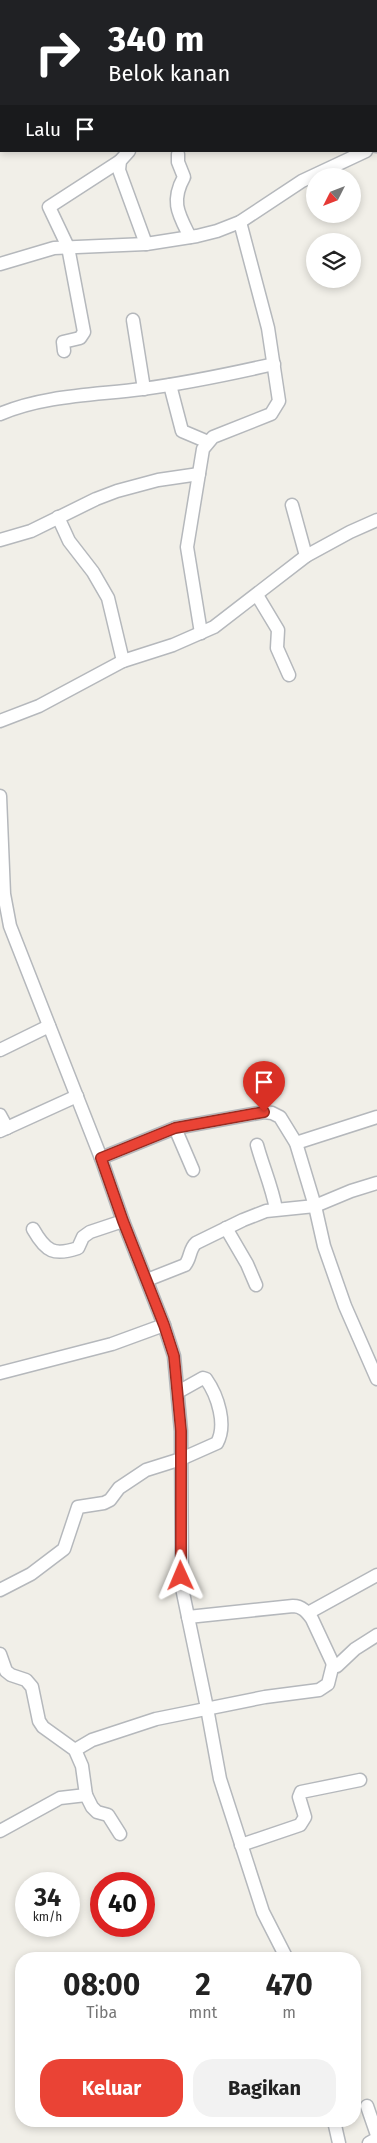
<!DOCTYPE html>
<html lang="id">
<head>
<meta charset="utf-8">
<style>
  :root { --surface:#fff; --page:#f2f2f2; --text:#222; --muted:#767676; --accent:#ea4335 }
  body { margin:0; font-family:"Fira Sans",sans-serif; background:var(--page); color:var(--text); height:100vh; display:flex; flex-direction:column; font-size:19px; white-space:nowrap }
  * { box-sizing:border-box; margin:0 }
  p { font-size:16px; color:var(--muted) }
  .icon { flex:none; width:28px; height:28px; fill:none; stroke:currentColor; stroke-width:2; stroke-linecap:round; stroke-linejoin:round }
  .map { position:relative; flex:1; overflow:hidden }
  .drawer { position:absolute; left:15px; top:1952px; width:346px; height:175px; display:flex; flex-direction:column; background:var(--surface); border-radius:20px; box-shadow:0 2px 8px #0003 }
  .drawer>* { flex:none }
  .hud { position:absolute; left:0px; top:0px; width:378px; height:152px; box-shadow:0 2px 8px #0003; background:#202124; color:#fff; overflow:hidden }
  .needle { width:32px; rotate:228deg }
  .tools { position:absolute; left:306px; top:168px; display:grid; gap:10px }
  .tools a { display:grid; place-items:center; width:55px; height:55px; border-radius:50%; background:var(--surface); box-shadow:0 2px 8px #0003; font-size:25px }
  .speed { position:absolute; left:15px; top:1872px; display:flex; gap:10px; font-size:25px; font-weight:700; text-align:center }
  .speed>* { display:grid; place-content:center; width:65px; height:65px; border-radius:50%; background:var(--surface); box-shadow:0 2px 8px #0003; line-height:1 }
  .speed small { font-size:12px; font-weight:400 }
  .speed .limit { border:8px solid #d22; background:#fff; color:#111 }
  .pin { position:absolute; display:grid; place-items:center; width:42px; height:42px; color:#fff; margin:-51px -21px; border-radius:50% 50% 50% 0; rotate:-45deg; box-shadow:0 0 5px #0007 }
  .pin .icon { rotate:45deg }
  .me { position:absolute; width:55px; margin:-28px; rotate:359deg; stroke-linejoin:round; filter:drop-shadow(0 0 4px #0008) }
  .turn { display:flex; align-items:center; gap:18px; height:105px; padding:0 25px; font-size:22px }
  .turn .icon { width:65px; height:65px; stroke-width:2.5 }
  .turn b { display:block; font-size:35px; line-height:42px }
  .then { display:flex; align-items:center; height:48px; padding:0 25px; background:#0003; gap:10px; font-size:19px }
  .eta { display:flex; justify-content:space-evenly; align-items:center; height:85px; text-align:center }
  .eta b { font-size:30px; font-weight:700; line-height:35px }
  .action { display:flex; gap:10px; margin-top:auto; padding:10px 25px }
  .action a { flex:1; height:58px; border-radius:20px; background:var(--accent); color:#fff; font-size:20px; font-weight:700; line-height:58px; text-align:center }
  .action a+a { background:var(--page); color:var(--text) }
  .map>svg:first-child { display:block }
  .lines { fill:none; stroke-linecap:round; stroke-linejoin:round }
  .minor-casing { stroke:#b5b8bc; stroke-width:15 }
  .minor { stroke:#fff; stroke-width:12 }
  .route-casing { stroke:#982c22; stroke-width:12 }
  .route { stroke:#ea4335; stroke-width:9 }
</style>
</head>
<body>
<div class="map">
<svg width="377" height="2143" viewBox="0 0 377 2143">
  <rect width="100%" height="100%" fill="#f1efe8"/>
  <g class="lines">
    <!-- minor casing -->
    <g class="minor-casing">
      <g id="minor">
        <polyline points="122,0 122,1"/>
        <polyline points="0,1 1,0"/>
        <polyline points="376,146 377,146"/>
        <polyline points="129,151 120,161 119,170 146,244"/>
        <path d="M178,154v8l6,15c-14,25 -5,38 6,60"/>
        <polyline points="0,264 54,248 146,244 197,236 217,231 240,222 302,181 366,151"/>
        <polyline points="133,320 144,389"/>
        <polyline points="64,351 63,342 80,338 84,332 68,247 49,207 120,161"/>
        <polyline points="170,385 182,431 208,442"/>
        <path d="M0,414c44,-19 96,-19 142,-25 45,-6 88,-15 132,-25"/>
        <polyline points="292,505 306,556"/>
        <polyline points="58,517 69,541 93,572 108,598 123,661"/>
        <polyline points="0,540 31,531 96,499 117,491 158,480 199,474"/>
        <polyline points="257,595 278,630 277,648 289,675"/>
        <polyline points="201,633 187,547 203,449 213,437 271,414 279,401 268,328 240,222"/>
        <polyline points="0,721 39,706 123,661 173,645 214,627 306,556 350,532 377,520"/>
        <polyline points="0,796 4,894 10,926 101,1158 123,1221 164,1325 174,1356 181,1431 182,1588 207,1708 220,1779 263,1912 287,1959"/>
        <polyline points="0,1050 49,1026"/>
        <polyline points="0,1115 7,1128"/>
        <polyline points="175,1128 193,1170"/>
        <polyline points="0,1131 77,1096"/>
        <polyline points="296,1143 377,1117"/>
        <path d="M257,1145c6,22 15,42 19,64"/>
        <polyline points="101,1158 175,1128 264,1112 272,1113 280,1117 296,1143 315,1206 324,1246 345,1306 377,1379"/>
        <polyline points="226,1228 247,1264 256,1285"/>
        <path d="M33,1229c13,23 21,27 45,19l5,-11 7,-5 33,-11"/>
        <path d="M147,1280l38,-15c6,-7 4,-16 11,-22l47,-23 23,-9 49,-5 36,-15 26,-8"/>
        <polyline points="0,1373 112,1344 164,1325"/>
        <path d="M0,1590l31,-16 33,-25 14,-42 26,-4 6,-3 9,-12 27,-18 35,-11 36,-16c10,-18 1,-47 -11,-64l-3,-1 -25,14"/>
        <polyline points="308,1613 377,1575"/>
        <path d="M188,1617l105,-11c9,0 14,6 19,13l21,45 4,2 18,-17 22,-14"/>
        <polyline points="0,1654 6,1671 11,1675 26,1680 32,1687 39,1721 43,1727 75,1750 82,1766 86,1795 60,1798 0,1831"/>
        <polyline points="75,1750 92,1740 156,1719 265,1697 319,1690 328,1684 333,1664"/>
        <polyline points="86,1795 92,1807 97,1812 108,1815 120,1834"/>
        <polyline points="241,1845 300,1825 305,1817 299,1797 301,1792 360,1780"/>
        <polyline points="367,2106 377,2135 376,2139 369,2143"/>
        <polyline points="334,2121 339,2143"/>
      </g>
    </g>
    <!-- minor -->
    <use href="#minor" class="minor"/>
  </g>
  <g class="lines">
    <!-- route casing -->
    <g class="route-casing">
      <polyline id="route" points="181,1576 181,1431 174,1356 164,1325 123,1221 101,1158 175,1128 264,1112"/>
    </g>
    <!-- route -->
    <use href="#route" class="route"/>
  </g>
</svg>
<div class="tools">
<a><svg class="needle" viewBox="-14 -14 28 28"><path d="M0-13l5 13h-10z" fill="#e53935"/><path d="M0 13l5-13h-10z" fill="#767676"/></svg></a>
<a><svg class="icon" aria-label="layers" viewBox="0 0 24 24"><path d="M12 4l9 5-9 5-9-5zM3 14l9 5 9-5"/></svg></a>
</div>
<div class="speed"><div>34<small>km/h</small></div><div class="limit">40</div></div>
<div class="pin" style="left:264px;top:1112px;background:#d93025"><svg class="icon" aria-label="arrive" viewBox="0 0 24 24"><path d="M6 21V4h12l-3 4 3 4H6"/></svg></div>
<svg class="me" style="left:181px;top:1576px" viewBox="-20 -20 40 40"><path d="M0-17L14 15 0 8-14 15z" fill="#ea4335" stroke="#fff" stroke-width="4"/></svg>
<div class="hud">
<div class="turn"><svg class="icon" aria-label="right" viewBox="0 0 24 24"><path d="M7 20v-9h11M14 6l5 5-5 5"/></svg><div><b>340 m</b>Belok kanan</div></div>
<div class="then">Lalu<svg class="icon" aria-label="arrive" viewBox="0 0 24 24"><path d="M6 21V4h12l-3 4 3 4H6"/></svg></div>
</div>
<section class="drawer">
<div class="eta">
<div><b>08:00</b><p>Tiba</p></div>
<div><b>2</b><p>mnt</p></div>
<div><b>470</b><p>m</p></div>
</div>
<div class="action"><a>Keluar</a><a>Bagikan</a></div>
</section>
</div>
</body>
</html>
